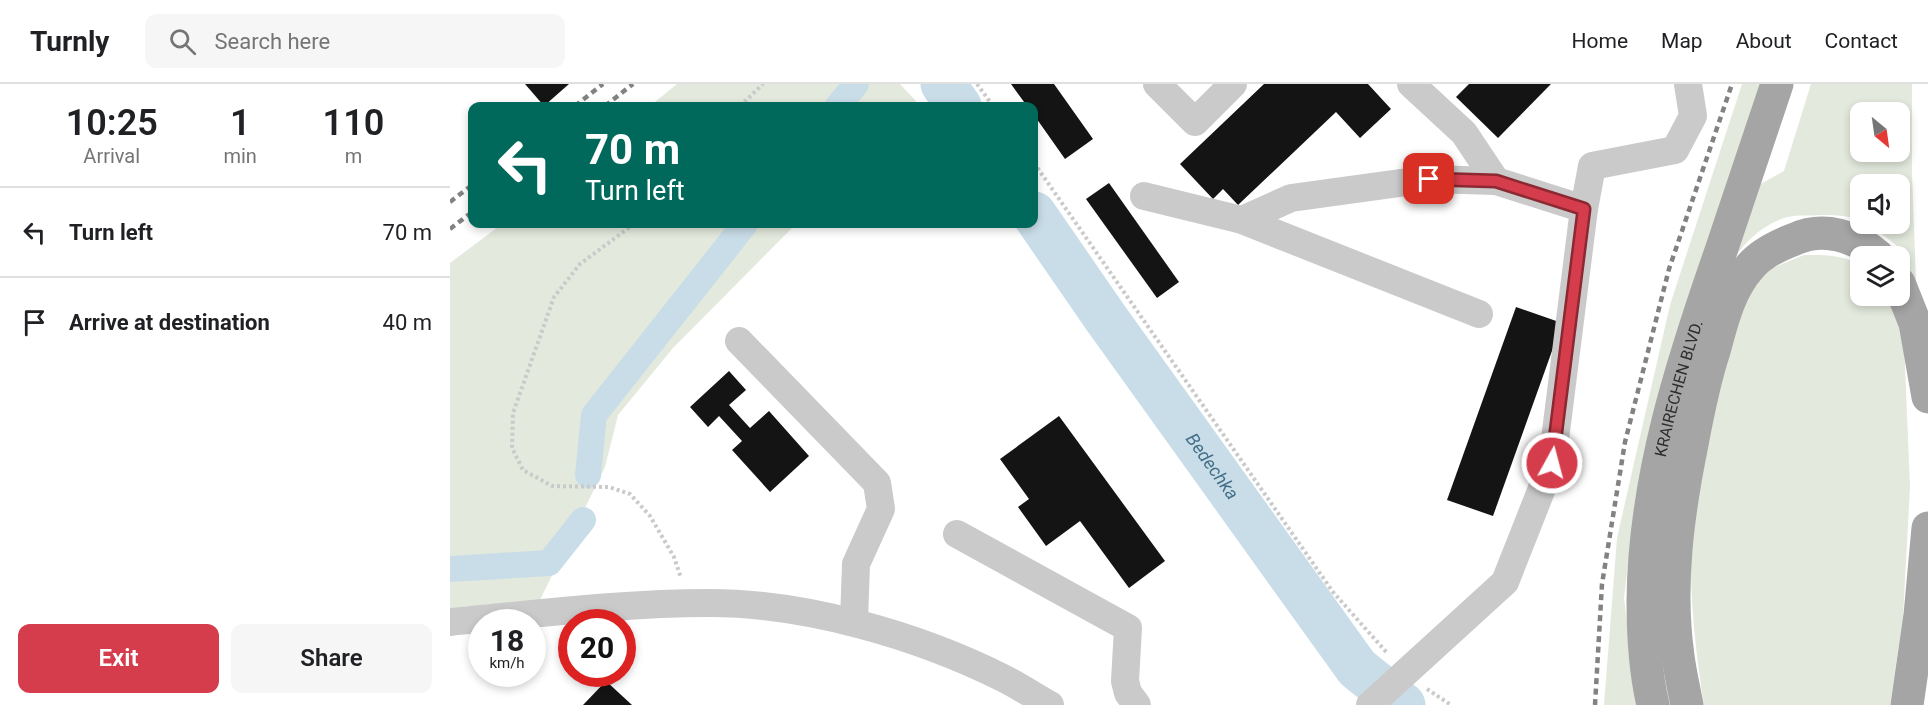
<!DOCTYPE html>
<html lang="en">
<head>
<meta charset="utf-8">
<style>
  :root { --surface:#fff; --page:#f6f6f6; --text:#202124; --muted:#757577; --line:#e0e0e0; --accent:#d63d4c }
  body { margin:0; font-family:Roboto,sans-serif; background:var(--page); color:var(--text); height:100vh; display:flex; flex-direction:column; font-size:22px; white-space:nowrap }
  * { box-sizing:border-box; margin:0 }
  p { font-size:20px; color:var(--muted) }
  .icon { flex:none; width:33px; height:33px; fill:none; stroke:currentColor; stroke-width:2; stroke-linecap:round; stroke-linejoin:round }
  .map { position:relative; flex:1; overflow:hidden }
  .panel { display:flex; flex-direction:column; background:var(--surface); width:450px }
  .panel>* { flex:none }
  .guide { position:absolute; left:18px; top:18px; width:570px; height:126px; border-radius:12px; box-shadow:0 3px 9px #0003; background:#00695c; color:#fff; overflow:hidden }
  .needle { width:39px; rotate:151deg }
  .tools { position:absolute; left:1400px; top:18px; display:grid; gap:12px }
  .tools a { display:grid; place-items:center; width:60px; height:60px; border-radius:12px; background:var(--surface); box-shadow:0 3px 9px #0003; font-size:30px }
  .speed { position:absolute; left:18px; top:525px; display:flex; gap:12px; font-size:30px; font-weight:700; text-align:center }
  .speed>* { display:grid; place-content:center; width:78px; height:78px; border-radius:50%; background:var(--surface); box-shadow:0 3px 9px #0003; line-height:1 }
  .speed small { font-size:15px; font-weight:400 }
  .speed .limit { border:9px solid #d22; background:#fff; color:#111 }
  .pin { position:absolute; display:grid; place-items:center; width:51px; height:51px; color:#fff; margin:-26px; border-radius:12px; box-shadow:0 3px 9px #0006 }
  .me { position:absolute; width:66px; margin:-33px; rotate:7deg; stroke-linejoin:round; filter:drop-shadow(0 0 4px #0008) }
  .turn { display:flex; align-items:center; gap:21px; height:126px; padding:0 18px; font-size:27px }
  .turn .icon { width:78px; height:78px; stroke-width:2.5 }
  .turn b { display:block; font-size:42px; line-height:51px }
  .eta { display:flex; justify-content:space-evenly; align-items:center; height:102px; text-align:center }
  .eta b { font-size:36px; font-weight:600; line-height:42px }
  .primary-button { display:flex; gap:12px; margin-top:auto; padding:12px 18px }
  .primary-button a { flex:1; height:69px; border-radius:12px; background:var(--accent); color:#fff; font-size:24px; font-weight:600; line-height:69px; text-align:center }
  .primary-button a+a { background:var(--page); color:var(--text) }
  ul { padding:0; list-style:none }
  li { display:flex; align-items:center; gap:18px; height:90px; padding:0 18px; border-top:2px solid var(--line) }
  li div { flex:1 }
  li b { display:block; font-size:22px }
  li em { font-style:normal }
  header { display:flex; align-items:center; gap:36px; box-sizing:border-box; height:84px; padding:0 30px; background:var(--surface); border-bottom:2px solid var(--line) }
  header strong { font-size:28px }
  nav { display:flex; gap:33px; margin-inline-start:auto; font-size:21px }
  .search { width:420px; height:54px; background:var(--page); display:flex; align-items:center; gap:15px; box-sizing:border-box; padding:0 21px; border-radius:12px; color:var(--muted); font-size:22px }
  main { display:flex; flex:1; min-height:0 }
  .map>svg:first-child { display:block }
  .green { fill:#e3e9dc; fill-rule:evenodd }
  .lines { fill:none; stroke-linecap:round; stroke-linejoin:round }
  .canal { stroke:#c9dde8; stroke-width:26 }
  .river { stroke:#c9dde8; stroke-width:45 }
  .building { fill:#141414 }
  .path { stroke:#cacaca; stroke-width:4; stroke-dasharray:3 3; stroke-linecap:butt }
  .minor { stroke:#cacaca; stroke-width:28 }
  .major { stroke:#a5a5a5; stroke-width:33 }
  .rail { stroke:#828282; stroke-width:4.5; stroke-dasharray:6 4.5; stroke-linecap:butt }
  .route-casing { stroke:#8b2831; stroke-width:15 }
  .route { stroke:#d63d4c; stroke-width:10 }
  .labels { text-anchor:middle; stroke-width:6; stroke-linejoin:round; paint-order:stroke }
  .street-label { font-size:16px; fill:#2d2d2d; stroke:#fff }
  .water-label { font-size:18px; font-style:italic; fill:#426e88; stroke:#fff }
</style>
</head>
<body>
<header>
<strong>Turnly</strong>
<div class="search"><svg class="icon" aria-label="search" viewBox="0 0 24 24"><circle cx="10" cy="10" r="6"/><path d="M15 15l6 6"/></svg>Search here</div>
<nav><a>Home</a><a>Map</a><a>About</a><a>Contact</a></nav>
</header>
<main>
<section class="panel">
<div class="eta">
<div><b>10:25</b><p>Arrival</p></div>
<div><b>1</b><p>min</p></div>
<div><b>110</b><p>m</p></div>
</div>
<ul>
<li><svg class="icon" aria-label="left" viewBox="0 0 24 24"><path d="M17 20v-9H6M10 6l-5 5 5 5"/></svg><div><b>Turn left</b></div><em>70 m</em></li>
<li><svg class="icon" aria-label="arrive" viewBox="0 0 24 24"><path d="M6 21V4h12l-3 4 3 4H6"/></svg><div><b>Arrive at destination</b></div><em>40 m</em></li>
</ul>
<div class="primary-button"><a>Exit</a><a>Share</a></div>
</section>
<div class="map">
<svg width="1478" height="621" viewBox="0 0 1478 621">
  <rect width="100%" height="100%" fill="#fff"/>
  <!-- green -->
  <g class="green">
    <polygon points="227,0 450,0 466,17 461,22 200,22"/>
    <polygon points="1292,0 1315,0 1186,411 1174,514 1187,621 1154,621 1167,454 1220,221"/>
    <path d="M1361,0h101v89l4,108 -20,-36 -27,-21h30v-40h-39v36c-14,-5 -26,-5 -40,-5 -9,1 -19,0 -27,1 -23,3 -46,23 -58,41 -12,19 -18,43 -25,64 -11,34 -23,69 -31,104 -10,44 -15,90 -17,135 -2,48 4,98 12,145h-7c-16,-78 -14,-157 -1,-235 2,-16 4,-34 8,-50 19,-77 52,-157 79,-232l31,-17zM1410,28h39v40h-39z"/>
    <polygon points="52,140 346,140 223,264 168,331 155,383 90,516 0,524 0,179"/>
    <path d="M1354,171c18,0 41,-1 56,11v30h29l15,46 6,145 -7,130 -13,88h-186c-14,-87 -21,-181 0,-267 12,-52 31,-102 46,-153l20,-16z"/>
  </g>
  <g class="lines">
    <!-- canal -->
    <g class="canal">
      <polyline points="388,22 406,0"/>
      <polyline points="138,391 144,331 295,140"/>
      <polyline points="0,485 99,479 133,436"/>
    </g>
    <!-- river -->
    <g class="river">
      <polyline points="493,0 509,22"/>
      <path id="s1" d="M584,130l71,103 252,351 46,37"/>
    </g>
  </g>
  <!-- building -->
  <g class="building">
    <polygon points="75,0 119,0 94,22"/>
    <polygon points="561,0 604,0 643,55 615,75 584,31 584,22 577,22"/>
    <polygon points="814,0 918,0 941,25 910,54 886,28 788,121 773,105 763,115 730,80"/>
    <polygon points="1019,0 1101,0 1048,54 1006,13"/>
    <polygon points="659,99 729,198 707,214 636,115"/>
    <polygon points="1066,223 1112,239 1043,432 997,416"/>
    <polygon points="279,287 296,306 279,321 300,344 319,327 359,372 320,408 282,366 292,357 269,332 258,343 240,323"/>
    <polygon points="609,332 715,477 679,504 630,437 596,462 568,423 579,415 550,375"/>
    <polygon points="156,597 182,621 133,621"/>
  </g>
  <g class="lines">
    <!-- path -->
    <g class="path">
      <polyline points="527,0 543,22"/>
      <polyline points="290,22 313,0"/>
      <polyline points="584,79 883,508 938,570"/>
      <polyline points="184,140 130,180 104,213 63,329 62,364 73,386 102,402 159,403 180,410 200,432 224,473 231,494"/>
      <polyline points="977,605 1001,621"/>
    </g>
    <!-- minor -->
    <g class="minor">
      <polyline points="707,0 745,38 783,0"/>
      <polyline points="961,0 1014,49 1046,97"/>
      <polyline points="694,112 792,136 841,114 979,95 1046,97 1134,125 1102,379 1055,498 920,621"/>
      <polyline points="1134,125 1142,82 1225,66 1243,32 1238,0"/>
      <polyline points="792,136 1029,230"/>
      <polyline points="289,257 427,399 431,425 406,480 404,537"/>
      <polyline points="507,450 678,544 675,597 678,609 687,621"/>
      <path d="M0,538c86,-8 173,-19 259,-19 96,0 208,32 294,75 16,8 31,18 47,27"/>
    </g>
    <!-- major -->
    <g class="major">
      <polyline points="1449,199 1465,239 1478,313"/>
      <path id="s2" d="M1203,621c-8,-34 -10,-69 -10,-104 1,-122 39,-239 79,-353 18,-55 37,-109 55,-164"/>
      <path d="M1237,621c-3,-16 -7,-33 -9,-49 -10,-71 0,-143 14,-212 6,-32 12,-63 22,-93 8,-29 15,-60 35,-83 11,-14 30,-23 46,-29 29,-13 60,-3 83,17"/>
      <polyline points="1457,621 1470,531 1478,444"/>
    </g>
    <!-- rail -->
    <g class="rail">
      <polyline points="125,22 153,0"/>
      <polyline points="155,22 183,0"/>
      <polyline points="0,118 22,101"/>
      <polyline points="0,145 22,128"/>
      <polyline points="1145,621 1152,500 1175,358 1219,185 1282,0"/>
    </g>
  </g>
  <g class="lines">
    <!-- route casing -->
    <g class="route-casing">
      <polyline id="route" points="979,95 1046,97 1134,125 1102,379"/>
    </g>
    <!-- route -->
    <use href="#route" class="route"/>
  </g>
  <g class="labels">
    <!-- street labels -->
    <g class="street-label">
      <text dy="6" stroke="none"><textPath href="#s2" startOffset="321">KRAIRECHEN BLVD.</textPath></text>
    </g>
    <!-- water labels -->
    <g class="water-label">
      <text dy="6" stroke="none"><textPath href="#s1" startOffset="309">Bedechka</textPath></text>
    </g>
  </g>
</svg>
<div class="tools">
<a><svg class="needle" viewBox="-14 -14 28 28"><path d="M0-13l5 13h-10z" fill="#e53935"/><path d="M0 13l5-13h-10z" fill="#757577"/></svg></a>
<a><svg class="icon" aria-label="sound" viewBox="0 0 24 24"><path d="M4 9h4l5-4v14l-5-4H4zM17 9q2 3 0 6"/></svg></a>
<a><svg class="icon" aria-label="layers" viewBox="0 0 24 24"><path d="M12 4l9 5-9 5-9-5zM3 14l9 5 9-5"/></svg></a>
</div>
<div class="speed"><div>18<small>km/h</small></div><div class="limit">20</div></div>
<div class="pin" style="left:979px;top:95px;background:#d93025"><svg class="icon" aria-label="arrive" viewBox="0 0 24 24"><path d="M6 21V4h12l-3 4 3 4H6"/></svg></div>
<svg class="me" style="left:1102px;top:379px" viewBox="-20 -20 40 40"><circle r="17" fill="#d63d4c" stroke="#fff" stroke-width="3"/><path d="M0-11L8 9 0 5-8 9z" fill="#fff"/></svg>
<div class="guide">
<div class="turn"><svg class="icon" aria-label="left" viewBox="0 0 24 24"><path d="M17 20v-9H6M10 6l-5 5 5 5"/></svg><div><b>70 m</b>Turn left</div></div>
</div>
</div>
</main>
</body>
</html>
